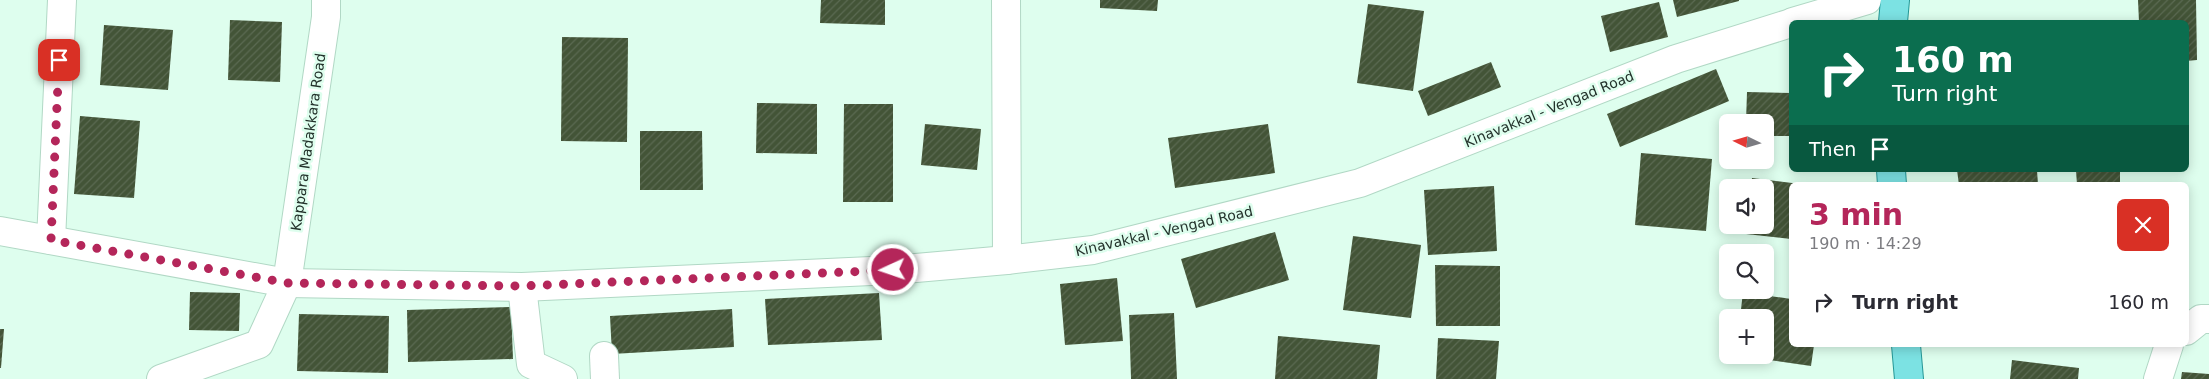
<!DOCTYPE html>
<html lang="en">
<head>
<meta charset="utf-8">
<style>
  :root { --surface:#fff; --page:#f7f7f7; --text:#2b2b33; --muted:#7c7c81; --accent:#b4265a }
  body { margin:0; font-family:"DejaVu Sans",sans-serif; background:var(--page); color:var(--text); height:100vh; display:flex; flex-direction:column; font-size:19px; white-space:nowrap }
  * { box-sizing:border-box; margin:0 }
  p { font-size:16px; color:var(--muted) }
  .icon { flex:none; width:28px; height:28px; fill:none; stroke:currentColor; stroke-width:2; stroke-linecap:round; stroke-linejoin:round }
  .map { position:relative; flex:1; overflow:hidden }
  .side { position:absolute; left:1789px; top:182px; width:400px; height:165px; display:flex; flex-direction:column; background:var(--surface); border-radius:8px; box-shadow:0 2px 12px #0003 }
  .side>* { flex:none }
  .hud { position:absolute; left:1789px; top:20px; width:400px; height:152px; border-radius:8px; box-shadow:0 2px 12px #0003; background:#0b6e4f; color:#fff; overflow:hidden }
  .needle { width:32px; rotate:275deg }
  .fabs { position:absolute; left:1719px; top:114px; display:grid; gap:10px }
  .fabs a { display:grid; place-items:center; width:55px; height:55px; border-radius:8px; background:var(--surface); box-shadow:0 2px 12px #0003; font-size:25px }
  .pin { position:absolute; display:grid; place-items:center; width:42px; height:42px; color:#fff; margin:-21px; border-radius:10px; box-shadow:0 2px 8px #0006 }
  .me { position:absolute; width:55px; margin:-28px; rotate:267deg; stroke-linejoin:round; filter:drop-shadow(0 0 4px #0008) }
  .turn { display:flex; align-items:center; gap:18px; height:105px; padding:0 20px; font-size:22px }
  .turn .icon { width:65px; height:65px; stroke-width:2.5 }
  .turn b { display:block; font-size:35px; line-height:42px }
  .then { display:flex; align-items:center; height:48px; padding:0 20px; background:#0003; gap:10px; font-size:19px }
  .round { display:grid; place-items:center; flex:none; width:52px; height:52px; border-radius:8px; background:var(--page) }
  .headline { display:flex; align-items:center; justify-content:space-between; height:85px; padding:0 20px }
  h1 { font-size:30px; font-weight:800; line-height:38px; color:var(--accent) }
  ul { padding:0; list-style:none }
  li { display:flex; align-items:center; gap:15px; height:70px; padding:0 20px }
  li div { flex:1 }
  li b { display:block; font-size:19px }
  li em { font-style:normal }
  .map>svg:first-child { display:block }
  .building { fill:url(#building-hatch) }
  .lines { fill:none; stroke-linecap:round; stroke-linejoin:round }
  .street-casing { stroke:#b1d8c5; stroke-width:30 }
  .secondary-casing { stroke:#b1d8c5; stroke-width:30 }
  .primary-casing { stroke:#249796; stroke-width:30 }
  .street { stroke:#fff; stroke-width:28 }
  .secondary { stroke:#fff; stroke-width:28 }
  .primary { stroke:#7ce2e3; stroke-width:28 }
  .route { stroke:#b4265a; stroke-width:9; stroke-dasharray:0 16.2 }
  .labels { text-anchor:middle; stroke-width:5; stroke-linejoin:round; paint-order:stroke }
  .street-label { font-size:14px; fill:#23322b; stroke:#defeee }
</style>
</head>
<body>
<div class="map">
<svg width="2209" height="379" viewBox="0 0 2209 379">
  <defs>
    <pattern id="building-hatch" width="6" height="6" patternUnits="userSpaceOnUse" patternTransform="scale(1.25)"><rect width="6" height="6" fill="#435437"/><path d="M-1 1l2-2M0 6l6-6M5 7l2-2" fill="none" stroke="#5b6a52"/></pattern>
  </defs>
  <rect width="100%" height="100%" fill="#defeee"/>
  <!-- building -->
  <g class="building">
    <polygon points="821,0 885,0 885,25 820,23"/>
    <polygon points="1100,0 1158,0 1157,11 1100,8"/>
    <polygon points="1673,0 1739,0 1739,1 1677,17"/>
    <polygon points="2138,0 2196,0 2197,60 2186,61 2186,22 2139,22"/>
    <polygon points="1659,2 1668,37 1610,52 1601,16"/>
    <polygon points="1368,4 1424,11 1413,91 1357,83"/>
    <polygon points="230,20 282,22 280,82 228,80"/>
    <polygon points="104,25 173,30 168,90 100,85"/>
    <polygon points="562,37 628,38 627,142 561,141"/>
    <polygon points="1491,62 1501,87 1428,116 1418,91"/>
    <polygon points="1716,69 1729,101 1620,147 1607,114"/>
    <polygon points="1747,92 1791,93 1791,136 1765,136 1765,122 1746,122"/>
    <polygon points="757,103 817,104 817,154 756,153"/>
    <polygon points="844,104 893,104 893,202 843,202"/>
    <polygon points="80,116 140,121 134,198 74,194"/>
    <polygon points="925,124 981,129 977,170 921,165"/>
    <polygon points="1268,124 1275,173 1175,188 1168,138"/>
    <polygon points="640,131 702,131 703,190 640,190"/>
    <polygon points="1641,153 1712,159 1706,231 1635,225"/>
    <polygon points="1957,170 2037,170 2038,185 1959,185"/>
    <polygon points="2076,170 2120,170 2120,185 2077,185"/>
    <polygon points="1752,178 1800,184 1791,185 1791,239 1746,234 1747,225 1765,225 1765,188 1751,188"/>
    <polygon points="1494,186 1497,251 1428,255 1424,190"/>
    <polygon points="1275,232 1289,280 1196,308 1181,259"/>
    <polygon points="1353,236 1421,245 1411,318 1343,310"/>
    <polygon points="1435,265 1500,266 1500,326 1436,326"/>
    <polygon points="1117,278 1123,341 1065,345 1060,284"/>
    <polygon points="190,292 240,293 239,331 189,330"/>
    <polygon points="1743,292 1791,299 1791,345 1814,345 1811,366 1741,356 1765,355 1765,318 1740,318"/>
    <polygon points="879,293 882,340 768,345 765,299"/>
    <polygon points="511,307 513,359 408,362 407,310"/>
    <polygon points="732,309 734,347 612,354 610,316"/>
    <polygon points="1174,313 1177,379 1131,379 1129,315"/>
    <polygon points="299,314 389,316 388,373 297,371"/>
    <polygon points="0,329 4,329 1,368 0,368"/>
    <polygon points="1278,336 1380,345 1377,379 1275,379"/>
    <polygon points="1438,338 1499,341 1496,379 1436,379"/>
    <polygon points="2012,360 2079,368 2078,379 2010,379"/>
    <polygon points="2182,372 2209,374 2209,379 2181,379"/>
  </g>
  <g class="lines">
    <!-- street casing -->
    <g class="street-casing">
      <g id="street">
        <polyline points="1006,0 1007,260"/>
        <polyline points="51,240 62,0"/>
        <polyline points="287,283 326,17 326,0"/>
        <polyline points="522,287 531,364 563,379"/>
        <polyline points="2186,331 2201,319 2209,319"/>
        <polyline points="604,356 605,379"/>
        <polyline points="2158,379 2169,345"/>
      </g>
    </g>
    <!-- secondary casing -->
    <g class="secondary-casing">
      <g id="secondary">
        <polyline points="1793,22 1867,0"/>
        <polyline points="0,231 287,283 522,287 893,270 1007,260 1093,250 1360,183 1676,59 1791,23"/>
        <polyline points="161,379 259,344 287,283"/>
      </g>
    </g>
    <!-- primary casing -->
    <g class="primary-casing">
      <g id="primary">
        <polyline points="1893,22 1895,0"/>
        <polyline points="1891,170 1892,185"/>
        <polyline points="1906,345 1909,379"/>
      </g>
    </g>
    <!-- street -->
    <use href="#street" class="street"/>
    <!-- secondary -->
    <use href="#secondary" class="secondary"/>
    <!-- primary -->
    <use href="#primary" class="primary"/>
  </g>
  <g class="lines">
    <!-- route -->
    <polyline class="route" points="59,60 51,240 288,283 522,286 893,270"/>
  </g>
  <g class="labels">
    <!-- street labels -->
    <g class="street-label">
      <text transform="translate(1549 109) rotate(-22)" y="5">Kinavakkal - Vengad Road</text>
      <text transform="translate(308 142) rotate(-82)" y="5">Kappara Madakkara Road</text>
      <text transform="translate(1164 231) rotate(-13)" y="5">Kinavakkal - Vengad Road</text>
    </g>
  </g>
</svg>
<div class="fabs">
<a><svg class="needle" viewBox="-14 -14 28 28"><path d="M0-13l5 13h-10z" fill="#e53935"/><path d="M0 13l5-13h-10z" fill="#7c7c81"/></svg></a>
<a><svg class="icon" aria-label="sound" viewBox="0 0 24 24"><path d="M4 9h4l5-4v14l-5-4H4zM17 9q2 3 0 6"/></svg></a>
<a><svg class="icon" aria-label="search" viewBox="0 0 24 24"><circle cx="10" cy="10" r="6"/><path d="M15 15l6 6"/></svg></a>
<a>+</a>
</div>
<div class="pin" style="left:59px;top:60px;background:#d93025"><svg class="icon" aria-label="arrive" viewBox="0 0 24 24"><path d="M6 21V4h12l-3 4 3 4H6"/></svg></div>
<svg class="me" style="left:893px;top:270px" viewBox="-20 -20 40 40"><circle r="17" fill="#b4265a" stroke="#fff" stroke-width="3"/><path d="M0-11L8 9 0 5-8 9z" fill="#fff"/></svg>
<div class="hud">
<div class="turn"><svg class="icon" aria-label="right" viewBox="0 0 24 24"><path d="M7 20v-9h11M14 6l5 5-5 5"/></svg><div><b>160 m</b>Turn right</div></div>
<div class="then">Then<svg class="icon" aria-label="arrive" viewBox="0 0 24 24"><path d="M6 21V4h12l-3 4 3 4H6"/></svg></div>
</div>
<section class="side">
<div class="headline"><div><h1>3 min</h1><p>190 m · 14:29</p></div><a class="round" style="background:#d93025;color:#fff"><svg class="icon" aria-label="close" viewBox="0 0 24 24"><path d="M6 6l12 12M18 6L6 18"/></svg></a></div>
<ul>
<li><svg class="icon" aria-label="right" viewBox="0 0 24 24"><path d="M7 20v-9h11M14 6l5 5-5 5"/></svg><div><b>Turn right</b></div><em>160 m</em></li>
</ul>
</section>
</div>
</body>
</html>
